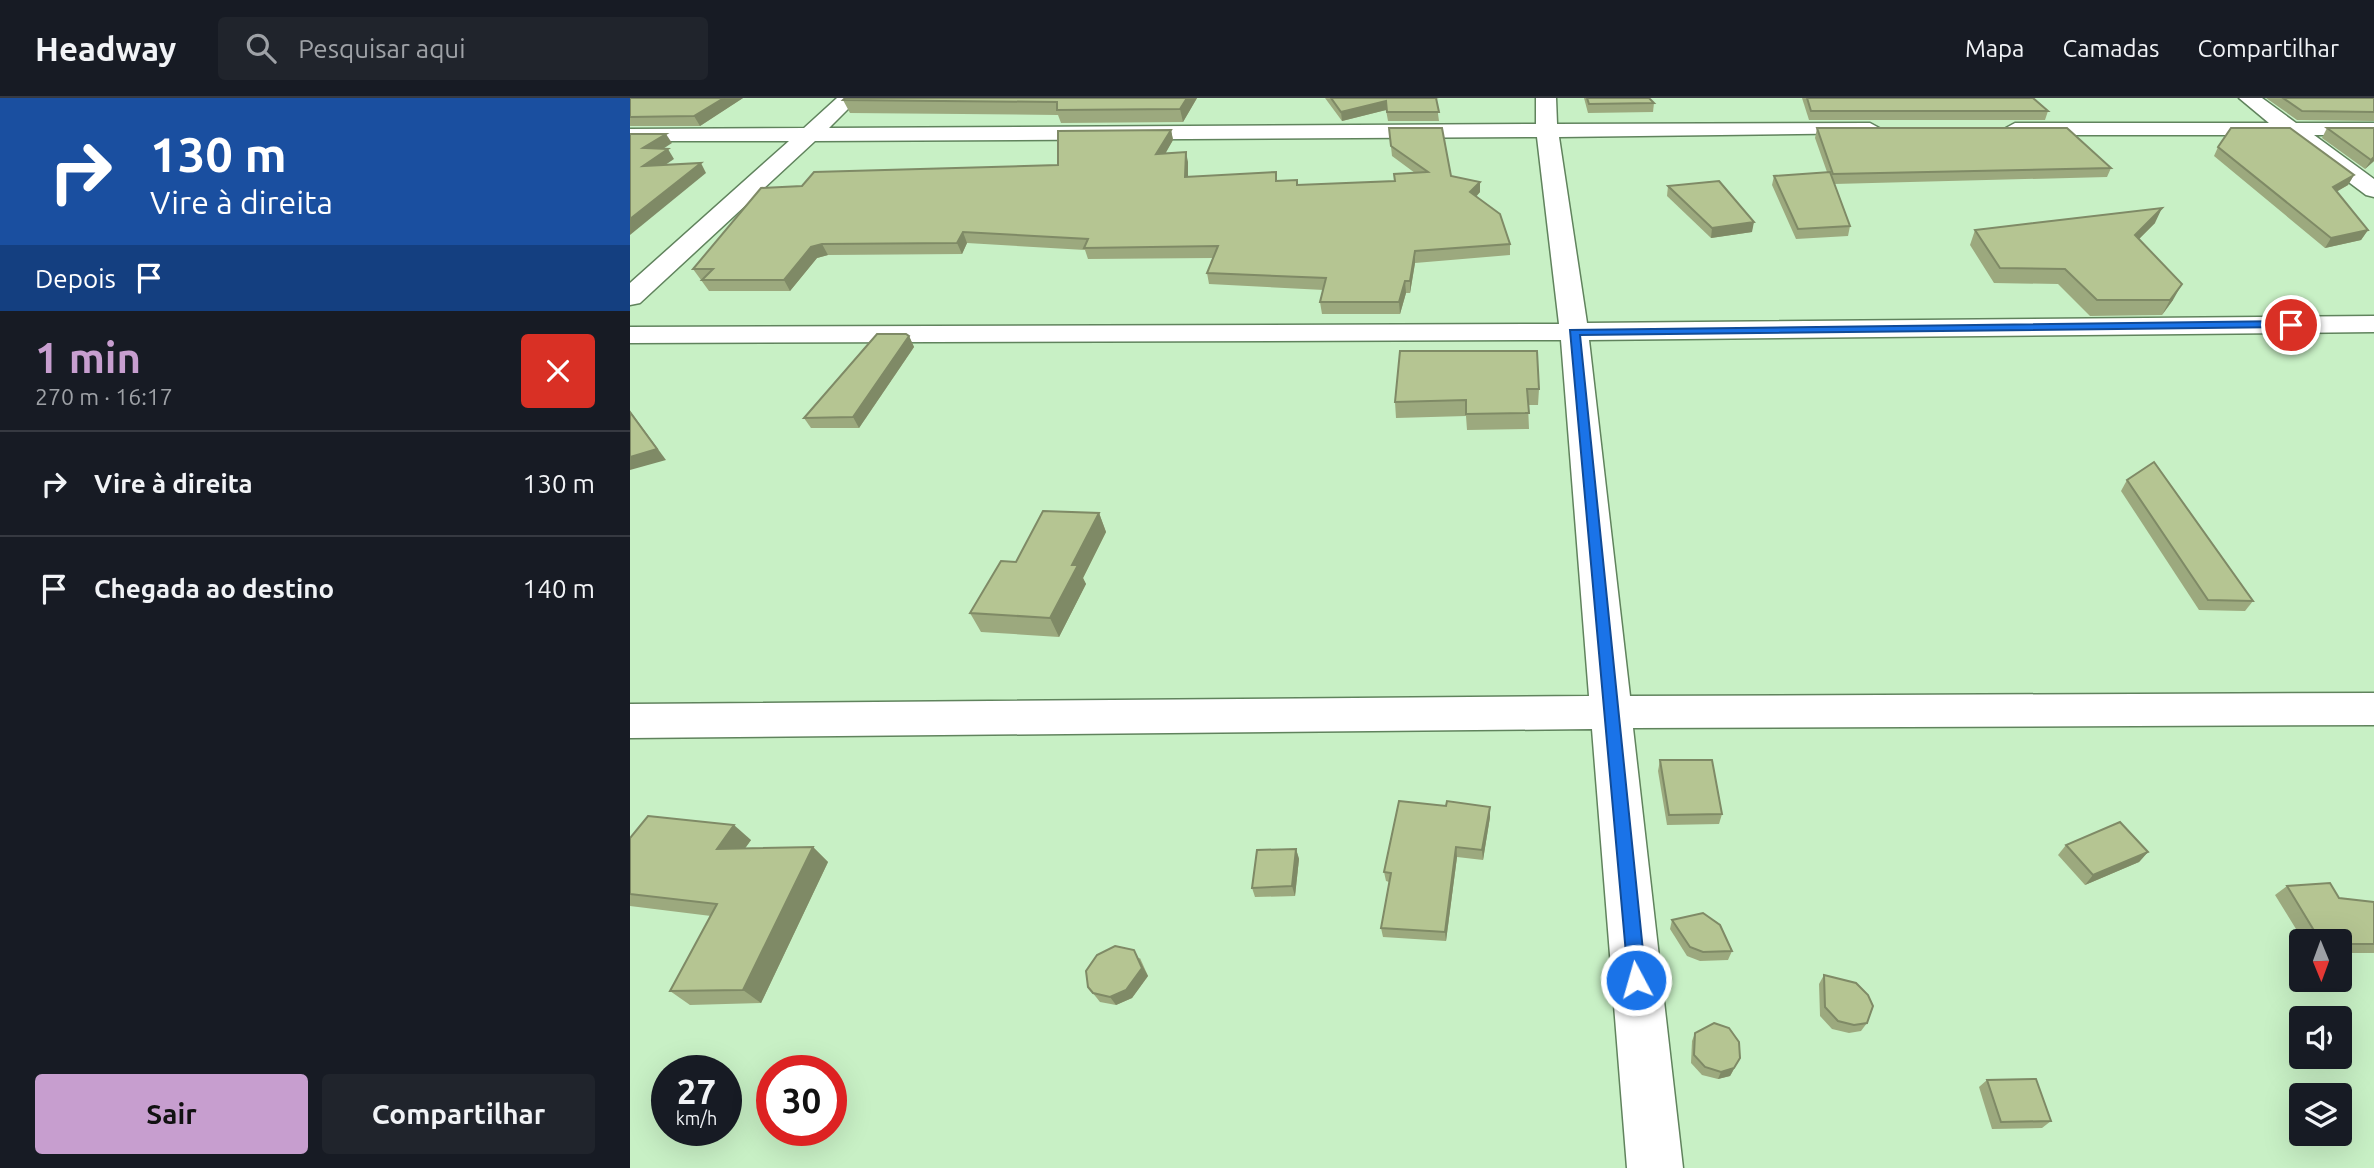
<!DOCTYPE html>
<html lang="pt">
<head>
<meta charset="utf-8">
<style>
  :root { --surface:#171b24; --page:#20242c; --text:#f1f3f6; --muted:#9ea1a6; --line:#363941; --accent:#c79ecf }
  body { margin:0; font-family:Ubuntu,sans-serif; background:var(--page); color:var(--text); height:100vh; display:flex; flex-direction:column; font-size:26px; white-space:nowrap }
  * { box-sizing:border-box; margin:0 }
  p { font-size:23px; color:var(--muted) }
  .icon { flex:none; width:38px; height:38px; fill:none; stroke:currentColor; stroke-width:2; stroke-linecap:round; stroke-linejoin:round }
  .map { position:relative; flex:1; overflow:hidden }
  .drawer { display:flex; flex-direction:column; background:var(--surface); width:630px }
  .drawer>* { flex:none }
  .guide { background:#1a4fa0; color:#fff; overflow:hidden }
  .needle { width:46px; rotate:179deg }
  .tools { position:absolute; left:1659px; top:831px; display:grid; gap:14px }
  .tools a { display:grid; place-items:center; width:63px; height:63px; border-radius:7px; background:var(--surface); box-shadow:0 7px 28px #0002; font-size:35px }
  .speed { position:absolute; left:21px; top:957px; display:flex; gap:14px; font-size:35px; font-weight:700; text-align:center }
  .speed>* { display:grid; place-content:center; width:91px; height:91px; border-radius:50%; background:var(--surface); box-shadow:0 7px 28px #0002; line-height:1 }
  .speed small { font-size:18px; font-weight:400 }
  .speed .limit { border:10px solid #d22; background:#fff; color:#111 }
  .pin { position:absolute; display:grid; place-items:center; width:60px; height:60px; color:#fff; margin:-30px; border:4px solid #fff; border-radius:50%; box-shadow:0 2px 7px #0007 }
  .me { position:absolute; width:77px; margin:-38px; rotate:354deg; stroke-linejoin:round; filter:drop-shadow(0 0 5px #0008) }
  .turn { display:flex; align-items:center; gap:24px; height:147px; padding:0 35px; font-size:32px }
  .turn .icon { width:91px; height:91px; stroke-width:2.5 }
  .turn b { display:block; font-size:49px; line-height:60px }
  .then { display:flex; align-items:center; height:66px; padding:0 35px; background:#0003; gap:14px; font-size:26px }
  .round { display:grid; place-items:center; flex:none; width:74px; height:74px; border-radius:7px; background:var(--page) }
  .overview { display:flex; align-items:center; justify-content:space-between; height:119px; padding:0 35px }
  h1 { font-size:42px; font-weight:700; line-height:52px; color:var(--accent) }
  .button { display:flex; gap:14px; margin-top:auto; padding:14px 35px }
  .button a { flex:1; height:80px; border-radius:7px; background:var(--accent); color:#111; font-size:28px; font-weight:700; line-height:80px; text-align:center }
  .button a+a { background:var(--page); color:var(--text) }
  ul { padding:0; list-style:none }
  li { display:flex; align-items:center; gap:21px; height:105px; padding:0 35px; border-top:2px solid var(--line) }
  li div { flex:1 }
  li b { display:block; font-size:26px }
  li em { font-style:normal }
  header { display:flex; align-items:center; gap:42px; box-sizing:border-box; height:98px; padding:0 35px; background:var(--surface); border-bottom:2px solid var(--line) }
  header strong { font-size:33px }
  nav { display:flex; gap:38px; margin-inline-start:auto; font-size:24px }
  .search { width:490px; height:63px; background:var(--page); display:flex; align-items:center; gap:18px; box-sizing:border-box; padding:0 24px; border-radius:7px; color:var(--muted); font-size:26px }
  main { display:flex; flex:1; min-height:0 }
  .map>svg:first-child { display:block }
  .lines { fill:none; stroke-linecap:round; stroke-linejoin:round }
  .street-casing { stroke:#60835d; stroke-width:3 }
  .street { fill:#fff; fill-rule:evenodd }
  .wall { fill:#9ca97e }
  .shaded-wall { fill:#7f8a66 }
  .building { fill:#b5c592; stroke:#7f8a66; stroke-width:2 }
  .route { fill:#1a73e8; stroke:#114b97; stroke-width:2 }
</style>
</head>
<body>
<header>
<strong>Headway</strong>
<div class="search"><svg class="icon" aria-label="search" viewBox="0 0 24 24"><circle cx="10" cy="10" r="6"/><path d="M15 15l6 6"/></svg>Pesquisar aqui</div>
<nav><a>Mapa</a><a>Camadas</a><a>Compartilhar</a></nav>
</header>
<main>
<section class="drawer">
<div class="guide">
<div class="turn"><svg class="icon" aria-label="right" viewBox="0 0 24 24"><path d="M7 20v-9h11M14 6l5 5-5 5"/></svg><div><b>130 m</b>Vire à direita</div></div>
<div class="then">Depois<svg class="icon" aria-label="arrive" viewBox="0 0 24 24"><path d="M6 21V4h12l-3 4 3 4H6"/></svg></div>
</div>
<div class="overview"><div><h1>1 min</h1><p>270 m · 16:17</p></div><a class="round" style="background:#d93025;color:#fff"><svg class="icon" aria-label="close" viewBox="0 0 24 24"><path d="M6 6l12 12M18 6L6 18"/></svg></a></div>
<ul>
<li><svg class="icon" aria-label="right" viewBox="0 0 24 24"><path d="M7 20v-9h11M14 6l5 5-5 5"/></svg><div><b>Vire à direita</b></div><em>130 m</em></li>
<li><svg class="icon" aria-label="arrive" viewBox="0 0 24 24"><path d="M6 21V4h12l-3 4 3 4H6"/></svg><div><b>Chegada ao destino</b></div><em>140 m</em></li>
</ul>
<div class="button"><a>Sair</a><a>Compartilhar</a></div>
</section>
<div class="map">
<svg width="1744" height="1070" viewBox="0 0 1744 1070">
  <rect width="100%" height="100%" fill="#c8f0c5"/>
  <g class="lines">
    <!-- street casing -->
    <g class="street-casing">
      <g id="street">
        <polygon points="207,0 229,0 199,30 906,26 906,0 926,0 927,26 1240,25 1251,31 1247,35 929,39 957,225 1744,218 1744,234 959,242 1000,598 1744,595 1744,627 1003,630 1053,1070 997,1070 962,631 0,640 0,606 959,598 931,242 0,245 0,229 929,226 907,39 185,43 10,205 0,207 0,185 159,43 0,43 0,31 174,30"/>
        <polygon points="1609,0 1632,0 1666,25 1744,25 1744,37 1684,37 1744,81 1744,99 1736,97 1656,37 1385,37 1374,31 1385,25 1639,25"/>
      </g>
    </g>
    <!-- street -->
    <use href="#street" class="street"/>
  </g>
  <!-- wall -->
  <g class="wall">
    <polygon points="0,0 113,0 70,28 0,28"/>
    <polygon points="567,0 553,24 431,25 428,17 220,15 213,2"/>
    <polygon points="695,0 809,0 806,1 809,23 758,23 756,12 712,23"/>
    <polygon points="954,0 1019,0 1024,5 1023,14 958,15"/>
    <polygon points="1172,0 1403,0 1418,13 1415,22 1179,22"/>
    <polygon points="1636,0 1744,0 1744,23 1667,22"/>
    <polygon points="759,30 821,78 850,94 846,99 880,146 880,157 785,165 780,195 776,195 770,216 692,216 690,204 694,192 579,186 577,175 583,160 458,161 455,152 337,145 332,156 198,157 187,160 160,193 79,193 63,171 172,88 428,67 541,32 543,42 535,55 558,64 558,79 647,83 667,82 668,87 765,83 785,75 762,58"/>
    <polygon points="1187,30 1481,70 1477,79 1204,86 1220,128 1218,138 1166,141 1142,87 1144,78 1197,74 1185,40"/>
    <polygon points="1697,30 1744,30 1744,63 1735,71 1692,40"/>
    <polygon points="1588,49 1724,77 1718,87 1706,94 1738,132 1731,142 1695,150 1584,58"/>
    <polygon points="1038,88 1122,134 1081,140 1037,98"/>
    <polygon points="1525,125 1509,141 1543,202 1532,217 1460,218 1428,186 1364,185 1340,147 1345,132"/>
    <polygon points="279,238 284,249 229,330 181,330 174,320"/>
    <polygon points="770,253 909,291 908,307 898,307 899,331 837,332 836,318 766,320 765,304"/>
    <polygon points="1497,382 1623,503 1615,513 1569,512 1491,393"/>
    <polygon points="469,415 476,434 453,480 456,486 429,539 351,534 340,515 386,464"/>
    <polygon points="1030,662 1092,716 1089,726 1037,727 1028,673"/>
    <polygon points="860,719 853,762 827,759 816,843 753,839 751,830 759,784 756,783 754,774"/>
    <polygon points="0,740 121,742 115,750 183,749 198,764 131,905 60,907 40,893 81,818 0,808"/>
    <polygon points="1436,747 1518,754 1509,764 1455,787 1428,757"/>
    <polygon points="666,751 669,761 665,798 625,799 622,790"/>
    <polygon points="1657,788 1709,800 1744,804 1744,855 1710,855 1710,844 1674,844 1645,797"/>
    <polygon points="1042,822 1102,853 1098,862 1070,863 1057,858 1040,831"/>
    <polygon points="510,860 518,878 502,900 486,907 470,904 458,889"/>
    <polygon points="1194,877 1237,925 1231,933 1219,935 1202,931 1190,918 1189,886"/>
    <polygon points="1065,935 1110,960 1100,978 1088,981 1072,977 1061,965 1062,943"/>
    <polygon points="1357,982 1421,1023 1412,1030 1362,1031 1349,989"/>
  </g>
  <!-- shaded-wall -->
  <g class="shaded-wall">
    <polygon points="94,0 113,0 70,28 64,18"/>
    <polygon points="557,0 567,0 553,24 550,11"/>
    <polygon points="756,3 756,12 712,23 711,14"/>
    <polygon points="541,32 543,42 529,67 526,56"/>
    <polygon points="36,36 42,45 19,60 13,50"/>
    <polygon points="38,51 44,61 19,78 13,68"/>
    <polygon points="556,54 558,64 558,90 555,79"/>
    <polygon points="1744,59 1744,63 1735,71 1741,62"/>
    <polygon points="71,65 76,75 0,137 0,121"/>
    <polygon points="1724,77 1718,87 1697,99 1703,89"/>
    <polygon points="850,84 850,94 840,105 840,94"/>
    <polygon points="1532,110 1525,125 1498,152 1505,137"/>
    <polygon points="1124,124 1122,134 1081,140 1082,130"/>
    <polygon points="1738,132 1731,142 1695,150 1701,140"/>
    <polygon points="333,134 337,145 332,156 327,145"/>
    <polygon points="192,146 198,157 187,160 160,193 154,182 181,149"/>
    <polygon points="785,153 785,165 780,195 780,183"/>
    <polygon points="775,183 776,195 770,216 769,204"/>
    <polygon points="1552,186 1543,202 1532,217 1540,202"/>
    <polygon points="279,238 284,249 229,330 223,319"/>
    <polygon points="0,313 36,362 0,372"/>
    <polygon points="469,415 476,434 453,480 456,486 429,539 420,520 442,467"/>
    <polygon points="860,709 860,719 853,762 852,752"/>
    <polygon points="104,727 121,742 104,766 87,751"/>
    <polygon points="183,749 198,764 131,905 113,892"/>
    <polygon points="826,749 827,759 816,843 815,834"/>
    <polygon points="666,751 669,761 665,798 662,788"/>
    <polygon points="1518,754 1509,764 1455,787 1463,777"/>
    <polygon points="504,852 518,878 502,900 486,907 480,899"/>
    <polygon points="1110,960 1100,978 1088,981 1091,974"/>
  </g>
  <!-- building -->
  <g class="building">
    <polygon points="0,0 94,0 64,18 0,19"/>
    <polygon points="215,0 557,0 550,11 427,12 427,4 213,2"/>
    <polygon points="701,0 806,0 809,14 757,14 756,3 711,14"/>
    <polygon points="957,0 1019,0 1024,5 959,6"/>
    <polygon points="1177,0 1403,0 1418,13 1181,13"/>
    <polygon points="1653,0 1744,0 1744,14 1672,13"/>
    <polygon points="759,30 812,30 821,78 850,84 840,94 870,116 880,146 785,153 780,183 775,183 769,204 690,204 696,180 577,175 588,148 454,150 458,141 333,134 327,145 192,146 181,149 154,182 72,182 83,171 63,171 131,90 172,88 184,74 428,67 428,33 541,32 526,56 556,54 555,79 646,74 646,83 667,82 667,87 765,83 764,76 798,74 761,48"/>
    <polygon points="1187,30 1437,30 1481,70 1203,76"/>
    <polygon points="1601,30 1660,30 1724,77 1703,89 1738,132 1701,140 1588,49"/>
    <polygon points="1697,30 1744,30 1744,59 1741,62"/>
    <polygon points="0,36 36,36 13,50 38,51 13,68 71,65 0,121"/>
    <polygon points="1200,74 1220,128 1168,131 1144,78"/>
    <polygon points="1089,83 1124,124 1082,130 1038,88"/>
    <polygon points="1532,110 1505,137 1552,186 1540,202 1467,202 1435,171 1370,170 1345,132"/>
    <polygon points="247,236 276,236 279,238 223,319 174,320"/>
    <polygon points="770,253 907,253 909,291 897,291 899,315 836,316 836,302 765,304"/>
    <polygon points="0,314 27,351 0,359"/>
    <polygon points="1524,364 1623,503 1578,502 1497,382"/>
    <polygon points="413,413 469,415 442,467 448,467 420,520 340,515 371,463 386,464"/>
    <polygon points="1030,662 1082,662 1092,716 1039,717"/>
    <polygon points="769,703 816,708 817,703 860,709 852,752 826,749 815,834 751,830 761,775 754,774"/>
    <polygon points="18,718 104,727 87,751 183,749 113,892 40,893 87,806 0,796 0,740"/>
    <polygon points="1490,724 1518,754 1463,777 1436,747"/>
    <polygon points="666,751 662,788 622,790 627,752"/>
    <polygon points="1700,785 1709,800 1744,804 1744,846 1710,846 1710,844 1691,844 1657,788"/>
    <polygon points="1073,815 1090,827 1102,853 1073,854 1060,849 1042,822"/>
    <polygon points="485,848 504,852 512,870 496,892 480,899 463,895 458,889 456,873 467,857"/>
    <polygon points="1194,877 1226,885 1238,897 1243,908 1237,925 1224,927 1208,923 1195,909"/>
    <polygon points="1084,925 1099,930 1109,944 1110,960 1104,970 1091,974 1075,969 1064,957 1065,935"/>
    <polygon points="1406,981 1421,1023 1371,1024 1357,982"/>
  </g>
  <!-- route -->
  <polygon class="route" points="1661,223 1665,224 1665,229 950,237 1016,882 1013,889 1006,892 999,889 940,232"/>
</svg>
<div class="tools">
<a><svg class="needle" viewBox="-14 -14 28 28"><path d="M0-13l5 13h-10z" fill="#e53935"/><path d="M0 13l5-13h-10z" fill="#9ea1a6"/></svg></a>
<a><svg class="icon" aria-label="sound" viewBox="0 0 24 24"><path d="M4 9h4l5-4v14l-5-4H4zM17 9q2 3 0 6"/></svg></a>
<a><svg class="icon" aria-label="layers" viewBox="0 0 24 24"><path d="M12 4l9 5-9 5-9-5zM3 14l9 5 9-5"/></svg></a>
</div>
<div class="speed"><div>27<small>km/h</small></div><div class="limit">30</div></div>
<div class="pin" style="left:1661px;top:227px;background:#d93025"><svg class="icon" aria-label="arrive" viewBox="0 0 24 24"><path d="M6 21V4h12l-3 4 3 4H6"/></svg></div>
<svg class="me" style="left:1006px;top:882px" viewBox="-20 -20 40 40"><circle r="17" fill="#1a73e8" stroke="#fff" stroke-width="3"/><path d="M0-11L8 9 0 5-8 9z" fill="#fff"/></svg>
</div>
</main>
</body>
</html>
